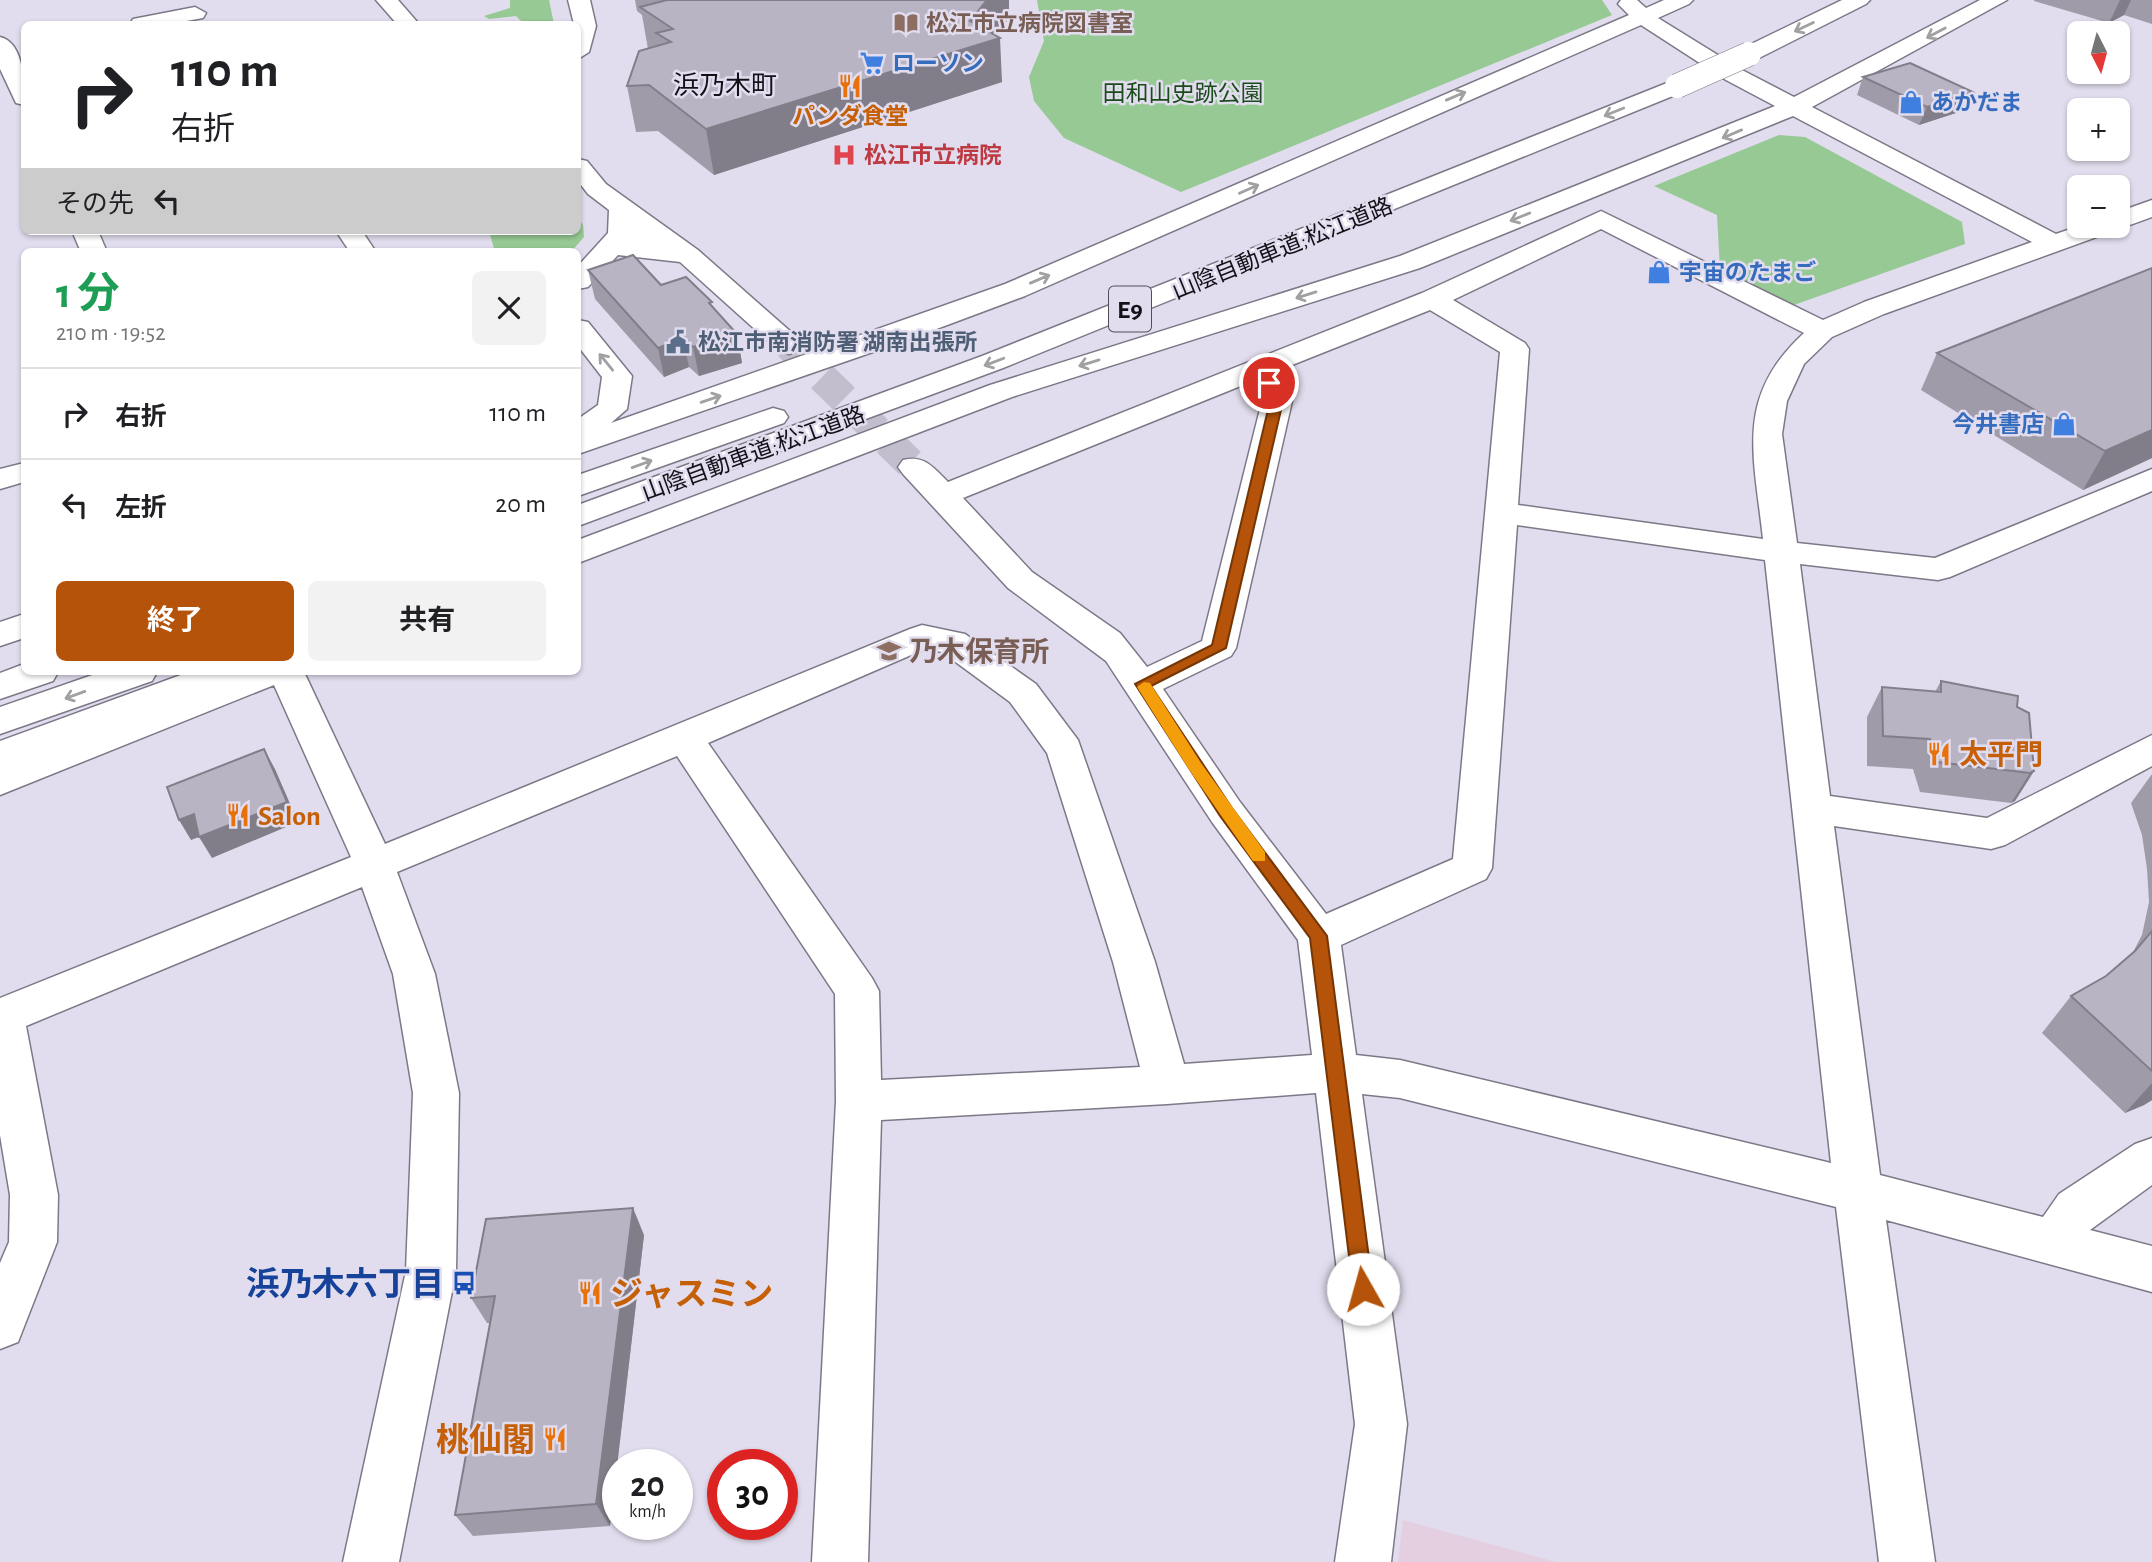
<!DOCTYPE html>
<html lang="ja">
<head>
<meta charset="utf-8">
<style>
  :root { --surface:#fff; --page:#f2f2f2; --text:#202124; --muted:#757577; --line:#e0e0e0; --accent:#b45309 }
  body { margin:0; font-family:"Alegreya Sans","Noto Sans JP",sans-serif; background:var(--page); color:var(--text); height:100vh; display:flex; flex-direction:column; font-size:26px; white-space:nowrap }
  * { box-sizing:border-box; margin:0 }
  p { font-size:23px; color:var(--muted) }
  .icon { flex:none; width:38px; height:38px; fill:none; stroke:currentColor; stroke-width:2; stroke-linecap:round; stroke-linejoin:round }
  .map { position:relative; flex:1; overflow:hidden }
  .details { position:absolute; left:21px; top:248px; width:560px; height:427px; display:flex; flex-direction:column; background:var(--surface); border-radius:10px; box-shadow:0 2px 5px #0004 }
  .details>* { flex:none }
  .hud { position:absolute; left:21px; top:21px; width:560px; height:214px; border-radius:10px; box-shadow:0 2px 5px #0004; background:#fff; color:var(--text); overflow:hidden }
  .needle { width:46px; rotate:174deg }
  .tools { position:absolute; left:2067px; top:21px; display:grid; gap:14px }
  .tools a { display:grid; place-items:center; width:63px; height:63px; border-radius:10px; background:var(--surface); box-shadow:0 2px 5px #0004; font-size:35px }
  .speed { position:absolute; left:602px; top:1449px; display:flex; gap:14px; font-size:35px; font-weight:700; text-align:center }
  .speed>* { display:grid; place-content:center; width:91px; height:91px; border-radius:50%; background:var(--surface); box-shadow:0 2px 5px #0004; line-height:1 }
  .speed small { font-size:18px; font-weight:400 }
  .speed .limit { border:10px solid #d22; background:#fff; color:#111 }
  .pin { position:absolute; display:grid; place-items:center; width:60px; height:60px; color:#fff; margin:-30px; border:4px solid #fff; border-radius:50%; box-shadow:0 2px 7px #0007 }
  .me { position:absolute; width:77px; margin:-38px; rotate:353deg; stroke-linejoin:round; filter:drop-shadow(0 0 5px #0008) }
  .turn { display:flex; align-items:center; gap:24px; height:147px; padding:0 35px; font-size:32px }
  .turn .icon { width:91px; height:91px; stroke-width:2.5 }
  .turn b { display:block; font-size:49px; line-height:60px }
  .then { display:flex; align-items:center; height:66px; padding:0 35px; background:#0003; gap:14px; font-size:26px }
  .round { display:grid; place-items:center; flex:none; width:74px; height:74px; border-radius:10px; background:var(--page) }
  .head { display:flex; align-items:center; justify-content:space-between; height:119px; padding:0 35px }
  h1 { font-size:42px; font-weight:700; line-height:52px; color:#1e9e55 }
  .cta { display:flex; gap:14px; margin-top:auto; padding:14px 35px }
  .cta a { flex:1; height:80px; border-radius:10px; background:var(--accent); color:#fff; font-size:28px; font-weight:700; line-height:80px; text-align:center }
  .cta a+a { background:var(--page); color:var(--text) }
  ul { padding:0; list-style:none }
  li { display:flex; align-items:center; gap:21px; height:91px; padding:0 35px; border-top:2px solid var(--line) }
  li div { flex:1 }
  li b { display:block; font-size:26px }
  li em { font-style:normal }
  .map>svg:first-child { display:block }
  .commercial { fill:#e3cfdf }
  .green { fill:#96c993 }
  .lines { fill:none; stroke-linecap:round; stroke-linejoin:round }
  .minor-tunnel { stroke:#c3bece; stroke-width:31; stroke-dasharray:31 15; stroke-linecap:butt }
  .minor-casing { stroke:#7d7887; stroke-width:3 }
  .highway-casing { stroke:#7d7887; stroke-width:3 }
  .minor { fill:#fff; fill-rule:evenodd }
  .highway { fill:#fff; fill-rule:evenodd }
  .highway-bridge-casing { stroke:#7d7887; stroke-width:25; stroke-linecap:butt }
  .highway-bridge { stroke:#fff; stroke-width:24 }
  .wall { fill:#9f9ba9 }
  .shaded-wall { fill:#827e89 }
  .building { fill:#b9b4c4; stroke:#827e89; stroke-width:2 }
  .oneway { stroke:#a1a0a2 }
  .route { fill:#b45309; stroke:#753606; stroke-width:2 }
  .slow { fill:#f59e0b }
  .labels { text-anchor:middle; stroke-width:5; stroke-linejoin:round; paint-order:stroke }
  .far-education-label { font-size:23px; font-weight:bold; fill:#785e54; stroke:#e2ddee; text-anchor:start }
  .far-shop-label { font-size:23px; font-weight:bold; fill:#366cbe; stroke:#e2ddee; text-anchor:start }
  .far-park-label { font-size:23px; fill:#1a4b1a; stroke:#e2ddee }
  .far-food-label { font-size:23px; font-weight:bold; fill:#c56008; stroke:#e2ddee }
  .far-health-label { font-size:23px; font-weight:bold; fill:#be3a42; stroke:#e2ddee; text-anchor:start }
  .far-street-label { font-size:23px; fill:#131117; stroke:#e2ddee }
  .far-service-label { font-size:23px; font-weight:bold; fill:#4e5e75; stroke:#e2ddee; text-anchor:start }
  .far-quarter-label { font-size:26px; fill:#131117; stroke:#e2ddee }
  .shield { fill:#e2ddee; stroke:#514e58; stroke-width:2 }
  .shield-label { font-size:26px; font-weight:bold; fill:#131117 }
  .education-label { font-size:28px; font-weight:bold; fill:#785e54; stroke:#e2ddee; text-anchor:start }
  .food-label { font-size:28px; font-weight:bold; fill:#c56008; stroke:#e2ddee; text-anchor:start }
  .near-transit-label { font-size:33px; font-weight:bold; fill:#164399; stroke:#e2ddee; text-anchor:end }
  .near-food-label { font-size:33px; font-weight:bold; fill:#c56008; stroke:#e2ddee; text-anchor:start }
</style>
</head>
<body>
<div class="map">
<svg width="2152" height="1562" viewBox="0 0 2152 1562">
  <rect width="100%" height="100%" fill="#e2ddee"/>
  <!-- commercial -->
  <polygon class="commercial" points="1403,1520 1556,1562 1398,1562"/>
  <!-- green -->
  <g class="green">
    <polygon points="510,0 549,0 554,24 524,24 516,16 489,19 484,16 510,8"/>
    <polygon points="1037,0 1602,0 1612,15 1181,192 1064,138 1034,101 1029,77 1044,41"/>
    <polygon points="1779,135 1805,137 1962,222 1965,244 1794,305 1720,269 1717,215 1654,186"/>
    <polygon points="578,217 583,225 584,237 571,252 495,252 489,231 578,231"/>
  </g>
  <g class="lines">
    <!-- minor-tunnel -->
    <polyline class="minor-tunnel" points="789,345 914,467"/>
    <!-- minor casing -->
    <g class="minor-casing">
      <g id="minor">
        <polygon points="376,0 398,0 419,24 397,24"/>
        <polygon points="568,0 590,0 596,26 589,52 578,59 578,24 574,24"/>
        <path d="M1621,0h16l9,8 18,-8h29l-4,4 -31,14 84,52 52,27 186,-97h27l-195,107 244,127 23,-8h39v-14l34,-12v17l-268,97 -52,23 -28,27 -17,37 -5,33 15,109 138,15 217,-89v22l-202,86 -12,3 -138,-16 30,232 157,22 165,-83v31l-147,79 -14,4 -157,-23 46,349 163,42 16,-23 76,-50 17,-6v47l-62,45 62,16v46l-266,-72 49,342h-56l-43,-355 -436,-109 -38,-4 45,330 -16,138h-56l20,-138 -39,-331 -149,11 -286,16 -13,442h-56l24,-461 -1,-107 -158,-238 -280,116 38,102 24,119 -3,178 -57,291h-56l63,-291 7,-178 -20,-119 -31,-87 -336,139 32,169 -1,47 -39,100 -18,7v-86l9,-21 1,-47 -10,-60v-137l351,-141 -77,-172 -274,110v-29l236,-94h68l81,172 525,-215 12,-4 43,9 71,50 42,56 77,222 29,102 128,-9 -14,-115 -86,-118 -106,-161 -98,-73 -105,-114 -5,-7 5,-7c21,-5 30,7 45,22l474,-189 179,-82 222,109 41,-18 168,-60 -239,-126 -373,152 -408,129 -434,166v-23l412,-155 410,-129 375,-150 -49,-26 -85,-55 -616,271 -126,47 -321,111v-35l20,-14 4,-28 -24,-31v-26l10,2 44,54 -5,33 -16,14 394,-139 624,-269 -11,-11zM1601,229l203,104c-70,64 -50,122 -41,206l-245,-34 11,-156 -4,-6 -72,-43zM1430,310l70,42 -47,507 -127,55 -86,-112 -77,-113 68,-33 5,-8 57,-251 -16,-26zM1253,381l10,16 -61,244 -55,26 -27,-34 -88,-61 -69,-74zM1517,525l248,35 66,603 -431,-103 -44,-5 -15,-110 145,-66 6,-11zM925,649l17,3 68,50 37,51 66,209 27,105 -259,13 -2,-89 -7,-13 -164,-235z"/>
        <polygon points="195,7 206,13 203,18 170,24 130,24 133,19"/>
        <path d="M0,37c25,6 24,48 24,68l-8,-2 -16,-34z"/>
        <polygon points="578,159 587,161 606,184 698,250 799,339 803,345 799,351 789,354 779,351 680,262 618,255 588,287 578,289 578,266 608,233 609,210 588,194 578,181"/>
        <polygon points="72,231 98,231 107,252 81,252"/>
        <polygon points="336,231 362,231 376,252 350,252"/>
        <polygon points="24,463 24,482 0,489 0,469"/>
        <polygon points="24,614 24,638 0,646 0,622"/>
      </g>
    </g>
    <!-- highway casing -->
    <g class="highway-casing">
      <g id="highway">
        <polygon points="1842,0 1870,0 1866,4 1757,59 1749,61 1738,54 1741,49"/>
        <polygon points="1677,79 1685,81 1688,86 1685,91 1003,368 578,526 578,505 982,356"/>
        <polygon points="773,408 784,411 788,417 784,423 578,496 578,475"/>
        <polygon points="24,664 24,672 58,672 53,681 0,699 0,673"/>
        <polygon points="101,672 157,672 152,681 0,734 0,707"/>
        <polygon points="189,672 243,672 238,681 0,770 0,741"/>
      </g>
    </g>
    <!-- minor -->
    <use href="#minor" class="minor"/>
    <!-- highway -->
    <use href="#highway" class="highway"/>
    <!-- highway-bridge casing -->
    <g class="highway-bridge-casing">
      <polyline id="highway-bridge" points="1677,86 1749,54"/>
    </g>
    <!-- highway-bridge -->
    <use href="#highway-bridge" class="highway-bridge"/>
  </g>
  <!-- wall -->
  <g class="wall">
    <polygon points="635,0 1009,0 1009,18 996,35 1002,82 714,175 658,131 636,132 627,86 648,49 642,15 637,11"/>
    <polygon points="2034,0 2152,0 2152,24 2124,15 2109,23 2034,1"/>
    <polygon points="1863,77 1973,92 1965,110 1919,125 1857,95"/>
    <polygon points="588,270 661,285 713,307 737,334 742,363 699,376 689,367 664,377 595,299"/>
    <polygon points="1937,353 2152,458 2083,490 1921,390"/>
    <polygon points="1941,681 2017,707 2034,771 2015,801 2011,803 1920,792 1913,769 1867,766 1867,717 1882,687 1935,692"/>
    <polygon points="2152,774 2152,1100 2144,1105 2125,1113 2042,1033 2071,996 2106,976 2132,954 2142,935 2149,902 2147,869 2142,835 2131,803"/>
    <polygon points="644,1235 610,1526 473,1536 455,1515 490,1323 487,1323 471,1298"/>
  </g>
  <!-- shaded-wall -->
  <g class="shaded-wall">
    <polygon points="987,0 1009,0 1009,18 992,40 1000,38 1002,82 714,175 706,129 970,21"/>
    <polygon points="2120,0 2131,0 2124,15 2109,23"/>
    <polygon points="1973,92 1965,110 1919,125 1927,107"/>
    <polygon points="737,334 742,363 699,376 693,347"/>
    <polygon points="683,338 689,367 664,377 658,348"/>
    <polygon points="2152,430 2152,458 2083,490 2105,451"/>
    <polygon points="264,749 275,769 298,822 212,858 199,837"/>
    <polygon points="2034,771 2015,801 2011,803 2030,773"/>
    <polygon points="194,814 207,834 191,840 179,820"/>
    <polygon points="2152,1083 2152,1100 2144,1105 2125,1113"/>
    <polygon points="633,1208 644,1235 610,1526 596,1504"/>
  </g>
  <!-- building -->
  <g class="building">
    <polygon points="667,0 987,0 970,21 1000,38 706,129 649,85 627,86 639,51 671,42 656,33 673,29 640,7"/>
    <polygon points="1910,63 1973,92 1927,107 1863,77"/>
    <polygon points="633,255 661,285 686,277 712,302 709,303 737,334 693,347 683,338 658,348 588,270"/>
    <polygon points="2152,268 2152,430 2105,451 1937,353"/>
    <polygon points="1941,681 2018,696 2017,707 2029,713 2034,771 2030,773 1937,762 1930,739 1883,736 1882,687 1941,692"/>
    <polygon points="264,749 287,802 199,837 194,814 179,820 167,787"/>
    <polygon points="2152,931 2152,1071 2071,996 2106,976 2135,951"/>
    <polygon points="633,1208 596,1504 455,1515 495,1296 471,1298 486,1219"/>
  </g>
  <!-- one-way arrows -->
  <defs><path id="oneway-shaft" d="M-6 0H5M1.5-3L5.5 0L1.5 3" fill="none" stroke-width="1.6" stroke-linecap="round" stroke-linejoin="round" transform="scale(1.75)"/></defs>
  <g class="oneway">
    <use href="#oneway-shaft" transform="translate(1804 27) rotate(154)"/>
    <use href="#oneway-shaft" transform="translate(1936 33) rotate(152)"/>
    <use href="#oneway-shaft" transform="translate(1456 96) rotate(-23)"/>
    <use href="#oneway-shaft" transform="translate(1614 112) rotate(158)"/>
    <use href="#oneway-shaft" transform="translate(1732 134) rotate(157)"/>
    <use href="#oneway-shaft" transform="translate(1249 189) rotate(-24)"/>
    <use href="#oneway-shaft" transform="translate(1520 217) rotate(158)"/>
    <use href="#oneway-shaft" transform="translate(1040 279) rotate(-23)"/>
    <use href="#oneway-shaft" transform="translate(1306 295) rotate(163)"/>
    <use href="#oneway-shaft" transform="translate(606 362) rotate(-129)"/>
    <use href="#oneway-shaft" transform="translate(994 362) rotate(159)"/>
    <use href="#oneway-shaft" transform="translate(1089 363) rotate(163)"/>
    <use href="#oneway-shaft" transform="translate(711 399) rotate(-19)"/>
    <use href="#oneway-shaft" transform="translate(642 464) rotate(-20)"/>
    <use href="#oneway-shaft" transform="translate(75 695) rotate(160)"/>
  </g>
  <!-- route -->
  <polygon class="route" points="1265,380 1273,380 1284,397 1226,648 1151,686 1232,808 1327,936 1373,1289 1370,1296 1363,1298 1356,1296 1353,1289 1310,938 1220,816 1135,684 1212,645 1271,397 1263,383"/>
  <!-- slow -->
  <polygon class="slow" points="1144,682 1150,683 1201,763 1265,852 1265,861 1253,861 1190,771 1137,687"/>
  <!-- icons -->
  <defs>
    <g id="library-bare" transform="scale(1.89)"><path d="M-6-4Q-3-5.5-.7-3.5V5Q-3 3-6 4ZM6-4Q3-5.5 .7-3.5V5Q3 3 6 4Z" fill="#8d6e63" stroke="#e2ddee" stroke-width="2.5" paint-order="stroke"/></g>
    <g id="supermarket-bare" transform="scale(1.89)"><path d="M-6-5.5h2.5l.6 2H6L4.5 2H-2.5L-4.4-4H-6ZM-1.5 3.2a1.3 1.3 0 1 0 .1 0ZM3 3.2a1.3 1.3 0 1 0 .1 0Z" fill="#3f7fe0" stroke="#e2ddee" stroke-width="2.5" paint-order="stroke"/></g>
    <g id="restaurant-bare" transform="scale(1.89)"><path d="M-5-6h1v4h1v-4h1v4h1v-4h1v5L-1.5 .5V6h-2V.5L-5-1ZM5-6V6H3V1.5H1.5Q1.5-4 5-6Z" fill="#e8710a" stroke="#e2ddee" stroke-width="2.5" paint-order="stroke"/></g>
    <g id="shop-bare" transform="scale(1.89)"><path d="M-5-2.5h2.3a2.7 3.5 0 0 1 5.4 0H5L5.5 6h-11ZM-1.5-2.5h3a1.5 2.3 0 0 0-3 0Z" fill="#3f7fe0" stroke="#e2ddee" stroke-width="2.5" paint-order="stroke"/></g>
    <g id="hospital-bare" transform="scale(1.89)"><path d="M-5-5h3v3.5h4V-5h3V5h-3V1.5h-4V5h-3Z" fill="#e0444e" stroke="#e2ddee" stroke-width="2.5" paint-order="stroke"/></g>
    <g id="civic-bare" transform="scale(1.89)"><path d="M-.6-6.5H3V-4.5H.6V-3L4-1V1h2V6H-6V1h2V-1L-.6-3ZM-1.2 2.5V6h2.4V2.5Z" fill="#5c6f8a" stroke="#e2ddee" stroke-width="2.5" paint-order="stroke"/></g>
    <g id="school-bare" transform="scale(1.89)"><path d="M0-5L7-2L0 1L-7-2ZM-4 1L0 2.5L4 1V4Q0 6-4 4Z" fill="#8d6e63" stroke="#e2ddee" stroke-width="2.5" paint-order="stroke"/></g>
    <g id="bus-bare" transform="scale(1.89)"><path d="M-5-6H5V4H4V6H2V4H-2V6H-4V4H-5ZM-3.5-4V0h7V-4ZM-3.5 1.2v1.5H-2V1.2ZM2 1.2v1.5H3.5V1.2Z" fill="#1a4fb4" stroke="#e2ddee" stroke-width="2.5" paint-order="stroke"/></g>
  </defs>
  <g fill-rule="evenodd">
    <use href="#library-bare" x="906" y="23"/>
    <use href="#supermarket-bare" x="872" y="63"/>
    <use href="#restaurant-bare" x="850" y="86"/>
    <use href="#shop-bare" x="1911" y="102"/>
    <use href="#hospital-bare" x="844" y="155"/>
    <use href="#shop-bare" x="1659" y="272"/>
    <use href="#civic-bare" x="678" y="342"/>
    <use href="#shop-bare" x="2064" y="424"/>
    <use href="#school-bare" x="889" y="651"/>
    <use href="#restaurant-bare" x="1939" y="754"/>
    <use href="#restaurant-bare" x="238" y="815"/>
    <use href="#bus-bare" x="464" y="1283"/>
    <use href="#restaurant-bare" x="590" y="1293"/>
    <use href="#restaurant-bare" x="555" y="1439"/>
  </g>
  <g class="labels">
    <!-- far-education labels -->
    <g class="far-education-label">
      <text x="926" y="31">松江市立病院図書室</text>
    </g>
    <!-- far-shop labels -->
    <g class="far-shop-label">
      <text x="892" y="71">ローソン</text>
      <text x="1931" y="110">あかだま</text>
      <text x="1679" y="280">宇宙のたまご</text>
      <text x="2044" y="432" text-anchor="end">今井書店</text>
    </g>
    <!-- far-park labels -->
    <g class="far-park-label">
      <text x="1183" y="101">田和山史跡公園</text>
    </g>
    <!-- far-food labels -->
    <g class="far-food-label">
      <text x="850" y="124">パンダ食堂</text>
    </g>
    <!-- far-health labels -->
    <g class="far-health-label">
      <text x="864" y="163">松江市立病院</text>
    </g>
    <!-- far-street labels -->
    <g class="far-street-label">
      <text transform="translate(1282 248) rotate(-22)" y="8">山陰自動車道;松江道路</text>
      <text transform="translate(753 453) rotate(-20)" y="8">山陰自動車道;松江道路</text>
    </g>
    <!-- far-service labels -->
    <g class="far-service-label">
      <text x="698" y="350">松江市南消防署 湖南出張所</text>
    </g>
    <!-- far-quarter labels -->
    <g class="far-quarter-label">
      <text x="725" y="94">浜乃木町</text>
    </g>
    <!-- shield labels -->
    <rect class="shield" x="1109" y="286.5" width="42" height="45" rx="5"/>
    <g class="shield-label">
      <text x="1130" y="318">E9</text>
    </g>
    <!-- education labels -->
    <g class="education-label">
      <text x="909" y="661">乃木保育所</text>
    </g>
    <!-- food labels -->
    <g class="food-label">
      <text x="1959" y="764">太平門</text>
      <text x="258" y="825">Salon</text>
    </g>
    <!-- near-transit labels -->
    <g class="near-transit-label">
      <text x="444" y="1295">浜乃木六丁目</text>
    </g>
    <!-- near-food labels -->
    <g class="near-food-label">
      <text x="610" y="1305">ジャスミン</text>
      <text x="535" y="1451" text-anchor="end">桃仙閣</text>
    </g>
  </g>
</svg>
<div class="tools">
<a><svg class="needle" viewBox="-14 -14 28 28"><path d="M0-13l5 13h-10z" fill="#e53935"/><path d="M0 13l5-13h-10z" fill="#757577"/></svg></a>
<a>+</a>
<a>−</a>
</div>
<div class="speed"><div>20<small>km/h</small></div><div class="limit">30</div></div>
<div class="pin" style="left:1269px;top:383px;background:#d93025"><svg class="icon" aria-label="arrive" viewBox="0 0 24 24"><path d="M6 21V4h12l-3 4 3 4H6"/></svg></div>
<svg class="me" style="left:1363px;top:1289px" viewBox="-20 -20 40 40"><circle r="19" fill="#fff"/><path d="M0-13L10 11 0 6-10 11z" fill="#b45309"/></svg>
<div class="hud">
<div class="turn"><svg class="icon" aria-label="right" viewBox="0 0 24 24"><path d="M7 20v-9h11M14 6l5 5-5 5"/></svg><div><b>110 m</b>右折</div></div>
<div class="then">その先<svg class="icon" aria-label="left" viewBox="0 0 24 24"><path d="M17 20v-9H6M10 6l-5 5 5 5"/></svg></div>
</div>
<section class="details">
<div class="head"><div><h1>1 分</h1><p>210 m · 19:52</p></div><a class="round"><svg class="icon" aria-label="close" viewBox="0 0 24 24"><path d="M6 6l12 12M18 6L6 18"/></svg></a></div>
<ul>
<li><svg class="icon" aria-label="right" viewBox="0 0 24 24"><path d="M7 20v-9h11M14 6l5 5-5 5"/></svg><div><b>右折</b></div><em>110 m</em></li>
<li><svg class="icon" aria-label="left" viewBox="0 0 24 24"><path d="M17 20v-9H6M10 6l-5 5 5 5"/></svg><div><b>左折</b></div><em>20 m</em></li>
</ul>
<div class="cta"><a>終了</a><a>共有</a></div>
</section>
</div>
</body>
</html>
